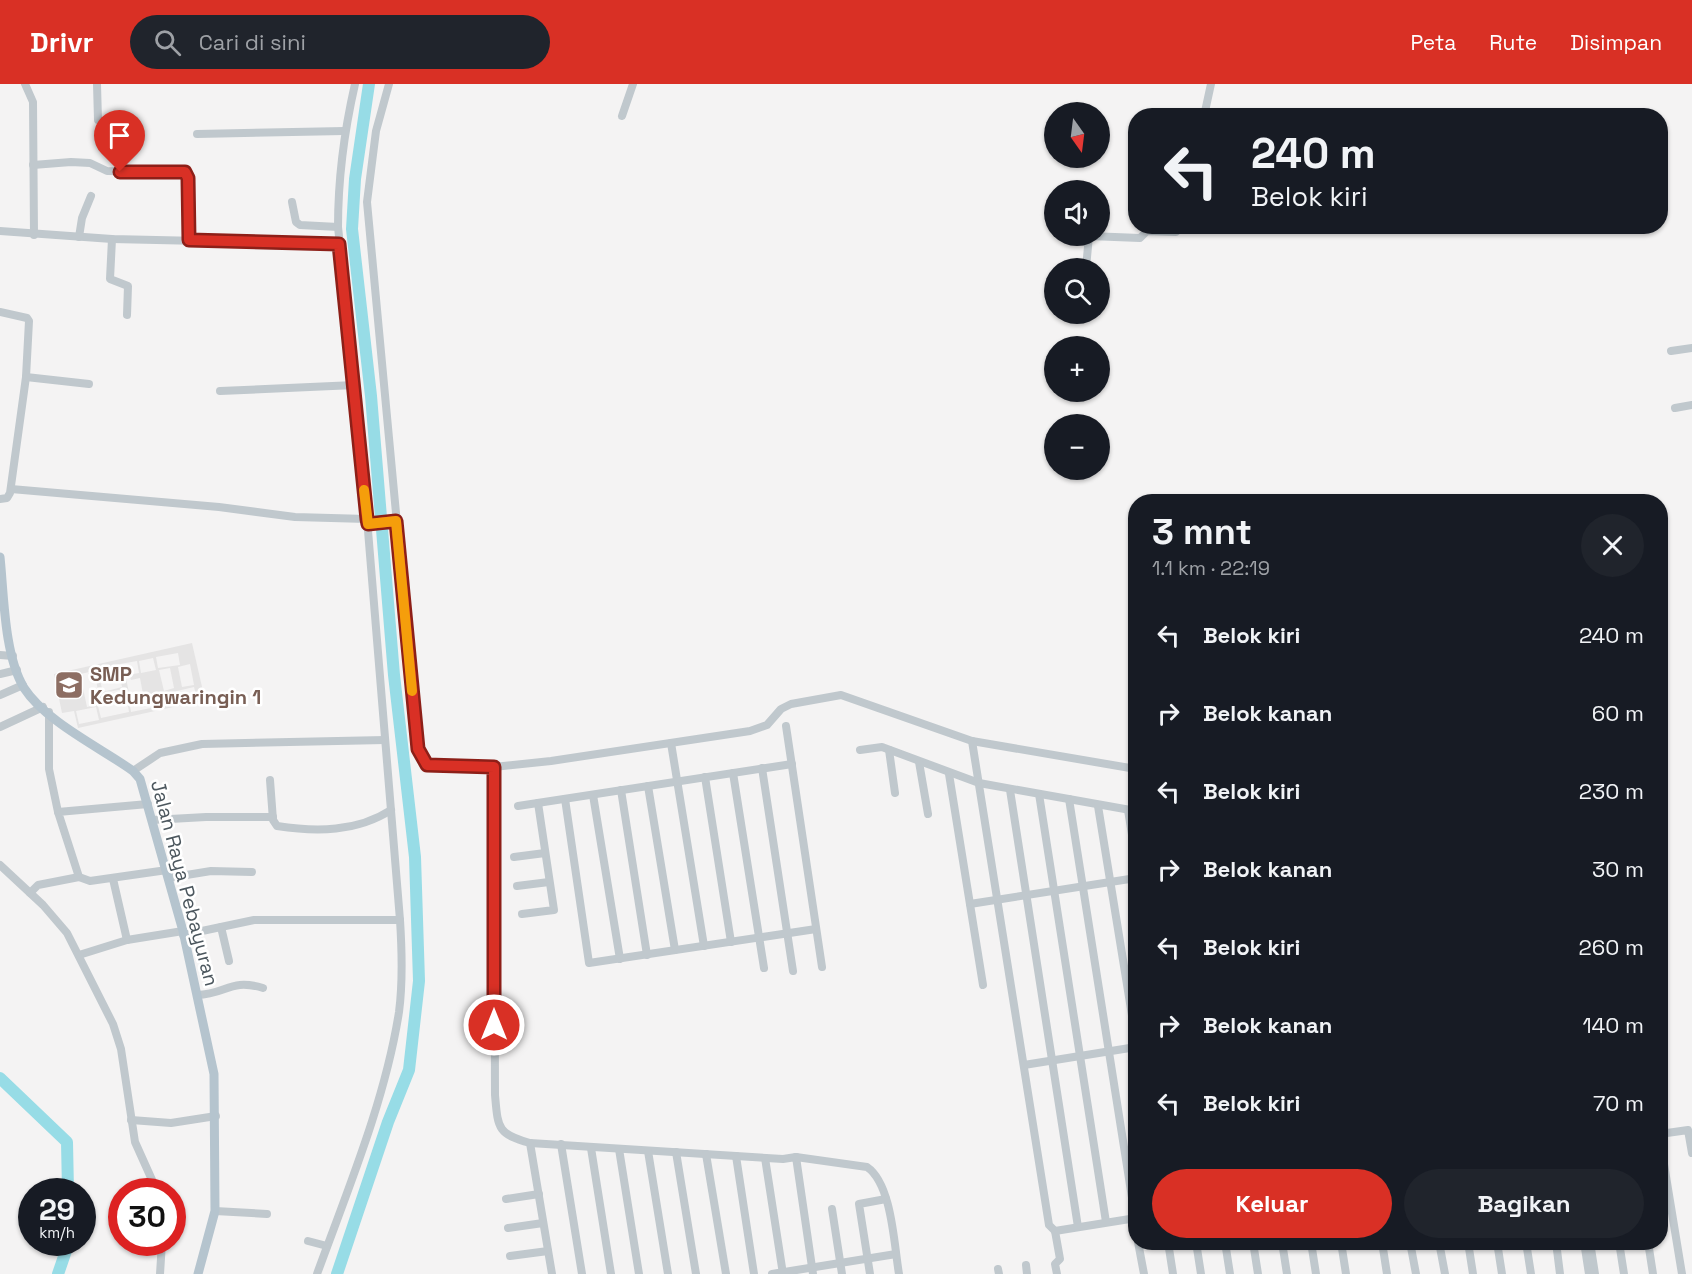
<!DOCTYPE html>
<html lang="id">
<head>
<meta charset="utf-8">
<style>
  :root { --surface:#171b24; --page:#20242c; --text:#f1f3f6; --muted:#9ea1a6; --accent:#d93025 }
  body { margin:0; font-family:"Space Grotesk",sans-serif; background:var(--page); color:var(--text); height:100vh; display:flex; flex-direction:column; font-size:22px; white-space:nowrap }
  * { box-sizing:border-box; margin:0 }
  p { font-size:20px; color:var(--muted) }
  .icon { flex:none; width:33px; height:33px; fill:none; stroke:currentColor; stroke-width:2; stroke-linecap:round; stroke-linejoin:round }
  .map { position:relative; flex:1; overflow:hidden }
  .details { position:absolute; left:1128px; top:410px; width:540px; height:756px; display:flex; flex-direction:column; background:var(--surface); border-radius:24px; box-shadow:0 2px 4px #0004 }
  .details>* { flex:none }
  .top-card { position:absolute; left:1128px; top:24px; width:540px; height:126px; border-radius:24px; box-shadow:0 2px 4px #0004; background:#171b24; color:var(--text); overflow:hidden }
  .needle { width:39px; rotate:166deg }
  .fabs { position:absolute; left:1044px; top:18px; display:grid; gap:12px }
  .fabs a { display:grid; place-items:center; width:66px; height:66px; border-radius:50%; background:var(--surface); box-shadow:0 2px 4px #0004; font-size:30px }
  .speed { position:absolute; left:18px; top:1094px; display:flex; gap:12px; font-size:30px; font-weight:700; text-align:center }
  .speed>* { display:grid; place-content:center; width:78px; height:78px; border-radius:50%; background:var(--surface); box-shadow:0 2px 4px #0004; line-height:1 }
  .speed small { font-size:15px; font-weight:400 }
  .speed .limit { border:9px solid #d22; background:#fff; color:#111 }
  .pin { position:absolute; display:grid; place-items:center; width:51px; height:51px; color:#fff; margin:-62px -26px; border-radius:50% 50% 50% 0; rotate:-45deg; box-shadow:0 0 6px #0007 }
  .pin .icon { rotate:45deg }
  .me { position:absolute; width:66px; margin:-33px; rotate:0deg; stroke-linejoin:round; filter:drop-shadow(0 0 4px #0008) }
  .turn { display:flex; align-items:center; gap:21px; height:126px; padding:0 24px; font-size:27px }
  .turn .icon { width:78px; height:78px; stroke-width:2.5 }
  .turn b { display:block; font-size:42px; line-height:51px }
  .round { display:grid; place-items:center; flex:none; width:63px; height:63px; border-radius:32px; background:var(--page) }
  .head { display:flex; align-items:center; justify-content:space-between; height:102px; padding:0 24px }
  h1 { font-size:36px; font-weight:700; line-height:45px }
  .cta { display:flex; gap:12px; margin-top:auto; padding:12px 24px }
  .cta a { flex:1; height:69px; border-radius:36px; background:var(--accent); color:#fff; font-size:24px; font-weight:700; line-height:69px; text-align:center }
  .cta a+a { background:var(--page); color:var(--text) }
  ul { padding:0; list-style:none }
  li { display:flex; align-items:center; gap:18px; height:78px; padding:0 24px }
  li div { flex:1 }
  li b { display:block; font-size:22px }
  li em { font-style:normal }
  header { display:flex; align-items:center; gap:36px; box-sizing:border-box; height:84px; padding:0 30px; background:var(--accent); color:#fff }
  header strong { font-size:28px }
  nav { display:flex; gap:33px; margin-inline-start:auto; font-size:21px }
  .search { width:420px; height:54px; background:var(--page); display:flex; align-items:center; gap:15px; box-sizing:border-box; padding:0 21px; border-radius:33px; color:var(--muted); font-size:22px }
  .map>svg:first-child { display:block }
  .education { fill:#e5e4e4; fill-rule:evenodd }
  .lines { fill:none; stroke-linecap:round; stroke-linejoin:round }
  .river { stroke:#97dce6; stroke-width:12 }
  .minor { stroke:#c0c8cd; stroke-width:8 }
  .major { stroke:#b5c4ce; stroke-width:9 }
  .route-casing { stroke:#8d1f18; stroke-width:15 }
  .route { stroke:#d93025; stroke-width:10 }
  .slow { stroke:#f59e0b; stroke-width:10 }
  .labels { text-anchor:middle; stroke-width:5; stroke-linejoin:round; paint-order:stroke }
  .education-label { font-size:20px; font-weight:bold; fill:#785e54; stroke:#fff; text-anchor:start }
  .street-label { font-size:20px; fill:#4c575e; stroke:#fff }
</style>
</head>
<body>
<header>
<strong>Drivr</strong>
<div class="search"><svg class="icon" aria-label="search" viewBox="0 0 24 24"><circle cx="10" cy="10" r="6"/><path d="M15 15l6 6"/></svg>Cari di sini</div>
<nav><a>Peta</a><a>Rute</a><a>Disimpan</a></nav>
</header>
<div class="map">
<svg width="1692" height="1190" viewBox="0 0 1692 1190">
  <rect width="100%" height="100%" fill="#f4f3f3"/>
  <!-- education -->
  <path class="education" d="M192,559l13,57 -127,28 -4,-17 -12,2 -8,-39zM178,569l2,12 -22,3 -2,-11zM153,574l3,12 -15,3 -2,-12zM137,577l2,12 -39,7 -2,-12zM190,580l4,21 -12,2 -4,-20zM170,584l4,20 -10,3 -5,-21zM94,587l7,33 -14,3 -7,-33zM120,593l2,10 -19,5 -3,-11zM130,593l1,3 9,-2 3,16 -13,4 -4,-20zM194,603l3,12 -22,5 -2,-12zM123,605l2,10 -20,4 -2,-10zM170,608l3,12 -20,4 -3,-12zM149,612l2,12 -20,4 -2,-12zM127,616l2,12 -28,6 -3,-12zM96,623l3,13 -20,4 -3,-13z"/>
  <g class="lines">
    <!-- river -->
    <g class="river">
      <polyline points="0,994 67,1058 68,1107"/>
      <polyline points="58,1190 69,1158"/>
      <polyline points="337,1190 388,1038 409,986 419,897 415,773 394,591 371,312 352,145 355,95 369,0"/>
    </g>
    <!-- minor -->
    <g class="minor">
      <polyline points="25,0 33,18 34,151"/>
      <polyline points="97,0 98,36"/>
      <polyline points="389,0 376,47 367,118 418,665 427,681 494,683 551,677 750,647 767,641 781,625 791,620 841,611 972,657 1136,685"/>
      <polyline points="622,32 633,0"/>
      <polyline points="1204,32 1211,0"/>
      <polyline points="197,50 344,47"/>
      <polyline points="33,81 71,78 90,79 107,87 185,88 188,95 189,156"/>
      <polyline points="292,118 296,138 300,141 338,143"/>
      <polyline points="0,147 112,155 339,160"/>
      <polyline points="79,153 82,134 91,112"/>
      <polyline points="112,155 110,195 128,202 127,231"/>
      <polyline points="1086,184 1089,152 1140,154 1147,147 1176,148 1180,142"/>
      <polyline points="0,228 27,234 29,237 26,293 10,409 7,414 0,415"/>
      <polyline points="1671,267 1692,264"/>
      <polyline points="26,293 89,300"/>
      <polyline points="220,307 355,301"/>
      <polyline points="1675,324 1692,321"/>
      <polyline points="11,405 219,423 295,433 367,435"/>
      <polyline points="368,440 396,437"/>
      <polyline points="0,571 13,572"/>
      <polyline points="0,590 17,586"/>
      <polyline points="0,611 23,601"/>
      <polyline points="49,628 49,685 58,728"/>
      <polyline points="786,642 822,883"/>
      <polyline points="0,643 43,623"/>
      <polyline points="972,657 1049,1141 1055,1147 1060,1175 1055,1180 1057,1190"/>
      <polyline points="671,659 704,862"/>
      <polyline points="860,666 882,663 979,699 1136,727"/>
      <polyline points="889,666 895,709"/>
      <polyline points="919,678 928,730"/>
      <path d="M494,683l1,328c3,33 2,39 35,48l253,16 13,-2 17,117"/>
      <polyline points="762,684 793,887"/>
      <polyline points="133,687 160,669 202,660 385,656"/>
      <polyline points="733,689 764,884"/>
      <polyline points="949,690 983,901"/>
      <polyline points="705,693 731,858"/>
      <path d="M270,696l3,40 4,6c39,6 80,6 114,-16"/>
      <polyline points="648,702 675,866"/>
      <polyline points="621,706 647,871"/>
      <polyline points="1010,706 1078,1143"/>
      <polyline points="1039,710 1106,1138"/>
      <polyline points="593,711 620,875"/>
      <polyline points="565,715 589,879 816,845"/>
      <polyline points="1069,715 1136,1139"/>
      <polyline points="148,720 58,728 79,793 90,797 167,786"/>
      <polyline points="518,722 792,680"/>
      <polyline points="1098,722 1136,956"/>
      <polyline points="1128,726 1136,775"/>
      <polyline points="152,736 206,733 273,733"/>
      <polyline points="514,773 545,769"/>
      <polyline points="0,781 43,821 67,849 113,940 121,965 135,1058 157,1107"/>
      <polyline points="168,794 211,787 252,788"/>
      <polyline points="113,795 127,856"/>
      <polyline points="517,802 549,798"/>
      <polyline points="30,809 38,801 79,793"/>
      <polyline points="970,820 1136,794"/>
      <polyline points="522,830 554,826 538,719"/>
      <polyline points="221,843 229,877"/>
      <polyline points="183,851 254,836 400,836"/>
      <polyline points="79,871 127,856 183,847"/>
      <path d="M197,911c30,-1 33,-17 66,-7"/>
      <polyline points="1024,981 1136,963"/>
      <polyline points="131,1036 171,1039 216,1032"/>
      <polyline points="1660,1050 1688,1046 1692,1069"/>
      <polyline points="1660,1056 1682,1190"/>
      <polyline points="530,1059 552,1190"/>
      <polyline points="561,1060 582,1190"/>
      <polyline points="591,1064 611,1190"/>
      <polyline points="619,1065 639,1190"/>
      <polyline points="648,1067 668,1190"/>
      <polyline points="676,1068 696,1190"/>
      <polyline points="706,1070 726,1190"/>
      <polyline points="736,1072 754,1190"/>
      <path d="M796,1073l71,10c25,17 27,78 32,107"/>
      <polyline points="765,1074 783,1190"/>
      <polyline points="506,1115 539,1110"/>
      <polyline points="832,1125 842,1190"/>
      <polyline points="215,1127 267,1130"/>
      <polyline points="508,1144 543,1139"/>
      <polyline points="1055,1147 1136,1134"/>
      <polyline points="308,1157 327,1162"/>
      <polyline points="1138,1158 1144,1190"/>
      <polyline points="1168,1158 1173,1190"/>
      <polyline points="1196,1158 1201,1190"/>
      <polyline points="1225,1158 1230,1190"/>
      <polyline points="1253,1158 1258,1190"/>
      <polyline points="1282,1158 1287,1190"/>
      <polyline points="1311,1158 1316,1190"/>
      <polyline points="1341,1158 1346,1190"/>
      <polyline points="1382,1158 1387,1190"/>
      <polyline points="1410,1158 1416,1190"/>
      <polyline points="1439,1158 1445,1190"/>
      <polyline points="1468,1158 1473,1190"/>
      <polyline points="1497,1158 1502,1190"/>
      <polyline points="1526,1158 1531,1190"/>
      <polyline points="1556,1158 1560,1190"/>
      <polyline points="1584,1158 1589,1190"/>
      <polyline points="1590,1158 1595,1190"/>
      <polyline points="1619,1158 1624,1190"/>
      <polyline points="1648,1158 1653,1190"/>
      <polyline points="510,1172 548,1167"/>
      <polyline points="1026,1181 1027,1190"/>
      <polyline points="998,1185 999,1190"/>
      <polyline points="160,1190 162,1158"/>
      <path d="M317,1190c31,-85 68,-173 82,-262 4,-30 3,-61 1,-92l-41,-499 -21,-194c0,-50 6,-95 17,-143"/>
      <polyline points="772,1190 896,1170"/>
      <polyline points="870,1190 859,1120 886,1115"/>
    </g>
    <!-- major -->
    <path class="major" d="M0,473c4,38 4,98 24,131 22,34 77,60 109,83l7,8 43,152 31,143 1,137 -17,63"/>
  </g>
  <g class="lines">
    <!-- route casing -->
    <g class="route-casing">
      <polyline id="route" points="120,88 185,88 188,94 189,156 339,160 367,435 368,440 396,437 418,665 427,681 494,683 494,941"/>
    </g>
    <!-- route -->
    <use href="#route" class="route"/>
    <!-- slow -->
    <polyline class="slow" points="364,406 368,440 396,437 412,607"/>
  </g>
  <!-- icons -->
  <defs>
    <g id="school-square" transform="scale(1.5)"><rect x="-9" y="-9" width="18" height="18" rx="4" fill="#8d6e63" stroke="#fff"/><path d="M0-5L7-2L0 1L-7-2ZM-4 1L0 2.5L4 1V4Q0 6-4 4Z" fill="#fff"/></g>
  </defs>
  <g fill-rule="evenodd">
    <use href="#school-square" x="69" y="601"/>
  </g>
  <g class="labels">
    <!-- education labels -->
    <g class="education-label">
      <text x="90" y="597">SMP<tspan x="90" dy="23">Kedungwaringin 1</tspan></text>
    </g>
    <!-- street labels -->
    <g class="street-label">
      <text transform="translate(185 799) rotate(75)" y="7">Jalan Raya Pebayuran</text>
    </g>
  </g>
</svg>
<div class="fabs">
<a><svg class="needle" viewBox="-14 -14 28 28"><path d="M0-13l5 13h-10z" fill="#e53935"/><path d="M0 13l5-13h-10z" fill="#9ea1a6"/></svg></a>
<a><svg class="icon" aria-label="sound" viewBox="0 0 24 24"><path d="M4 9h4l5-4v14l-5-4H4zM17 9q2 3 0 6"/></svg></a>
<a><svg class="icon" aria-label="search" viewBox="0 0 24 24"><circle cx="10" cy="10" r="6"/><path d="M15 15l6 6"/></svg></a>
<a>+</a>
<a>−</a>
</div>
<div class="speed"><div>29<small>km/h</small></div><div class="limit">30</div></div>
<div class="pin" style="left:120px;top:88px;background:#d93025"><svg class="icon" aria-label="arrive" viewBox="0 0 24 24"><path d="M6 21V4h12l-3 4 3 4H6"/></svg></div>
<svg class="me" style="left:494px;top:941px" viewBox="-20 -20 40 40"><circle r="17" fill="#d93025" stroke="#fff" stroke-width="3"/><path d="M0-11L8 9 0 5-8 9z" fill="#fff"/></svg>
<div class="top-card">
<div class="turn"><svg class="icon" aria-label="left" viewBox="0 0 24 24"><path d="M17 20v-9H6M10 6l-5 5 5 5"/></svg><div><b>240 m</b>Belok kiri</div></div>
</div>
<section class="details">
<div class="head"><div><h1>3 mnt</h1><p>1.1 km · 22:19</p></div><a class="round"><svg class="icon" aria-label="close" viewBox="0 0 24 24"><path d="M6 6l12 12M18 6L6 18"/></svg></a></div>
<ul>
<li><svg class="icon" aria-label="left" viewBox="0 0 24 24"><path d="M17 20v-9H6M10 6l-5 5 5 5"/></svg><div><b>Belok kiri</b></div><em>240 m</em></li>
<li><svg class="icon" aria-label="right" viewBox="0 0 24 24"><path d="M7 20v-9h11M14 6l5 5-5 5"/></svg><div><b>Belok kanan</b></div><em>60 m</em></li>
<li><svg class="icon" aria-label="left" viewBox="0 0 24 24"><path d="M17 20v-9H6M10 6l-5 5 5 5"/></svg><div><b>Belok kiri</b></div><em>230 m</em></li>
<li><svg class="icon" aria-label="right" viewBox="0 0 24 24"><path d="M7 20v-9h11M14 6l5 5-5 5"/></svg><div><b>Belok kanan</b></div><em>30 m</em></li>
<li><svg class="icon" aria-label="left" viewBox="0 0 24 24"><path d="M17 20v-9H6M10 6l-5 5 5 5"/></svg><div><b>Belok kiri</b></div><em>260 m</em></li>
<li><svg class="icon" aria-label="right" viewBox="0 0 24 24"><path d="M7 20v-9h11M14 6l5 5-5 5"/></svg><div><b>Belok kanan</b></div><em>140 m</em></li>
<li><svg class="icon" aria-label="left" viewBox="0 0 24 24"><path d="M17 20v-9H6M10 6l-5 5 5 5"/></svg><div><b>Belok kiri</b></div><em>70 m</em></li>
</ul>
<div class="cta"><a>Keluar</a><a>Bagikan</a></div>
</section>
</div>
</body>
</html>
